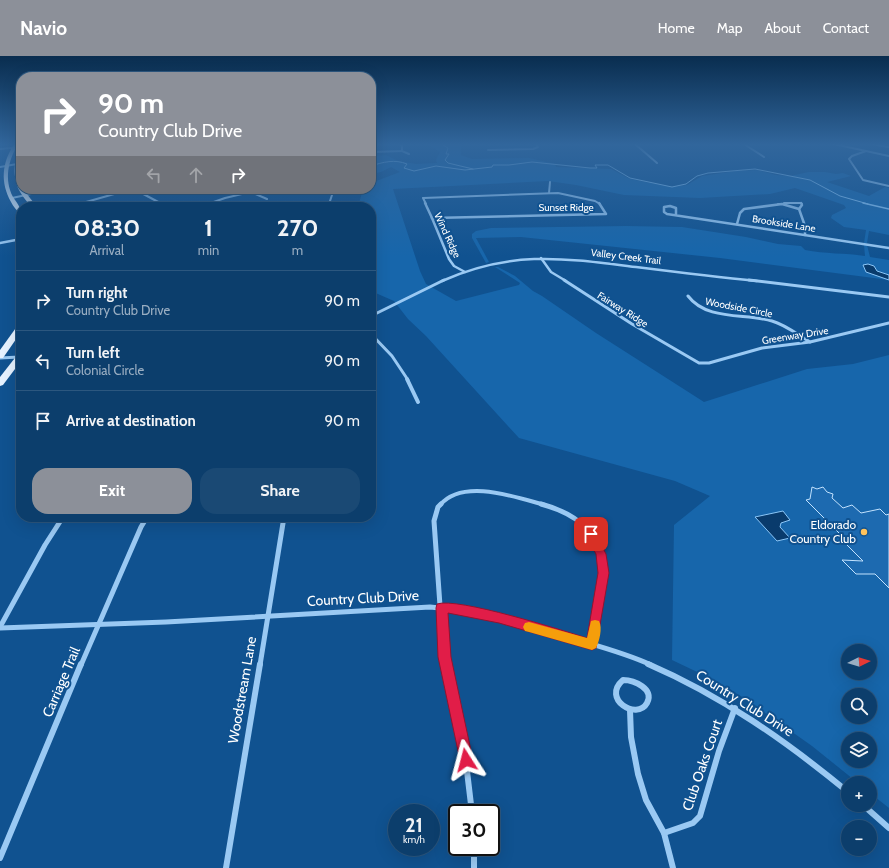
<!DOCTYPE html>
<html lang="en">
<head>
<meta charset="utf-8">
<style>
  :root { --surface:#0c3e6c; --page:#1a4974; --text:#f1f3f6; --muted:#9aaec2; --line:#2c577f; --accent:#8c9099 }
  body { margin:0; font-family:Cabin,sans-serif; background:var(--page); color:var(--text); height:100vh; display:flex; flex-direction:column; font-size:15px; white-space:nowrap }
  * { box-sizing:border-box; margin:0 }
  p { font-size:13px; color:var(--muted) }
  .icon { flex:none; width:22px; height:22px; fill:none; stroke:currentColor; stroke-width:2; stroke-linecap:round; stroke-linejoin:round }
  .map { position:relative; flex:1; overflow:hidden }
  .sheet { position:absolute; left:16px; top:146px; width:360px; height:320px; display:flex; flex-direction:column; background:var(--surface); border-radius:16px; box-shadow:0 4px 16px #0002,0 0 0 1px var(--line) }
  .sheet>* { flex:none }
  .guide { position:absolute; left:16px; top:16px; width:360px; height:122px; border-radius:16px; box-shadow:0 4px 16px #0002,0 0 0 1px var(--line); background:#8c9099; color:#fff; overflow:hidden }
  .needle { width:26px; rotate:85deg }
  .controls { position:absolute; left:841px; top:588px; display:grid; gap:8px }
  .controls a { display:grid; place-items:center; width:36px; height:36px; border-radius:50%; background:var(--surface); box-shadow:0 4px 16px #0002,0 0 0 1px var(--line); font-size:20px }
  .speed { position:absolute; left:388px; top:748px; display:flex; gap:8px; font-size:20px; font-weight:700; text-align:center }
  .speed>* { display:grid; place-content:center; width:52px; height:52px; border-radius:50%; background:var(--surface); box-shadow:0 4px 16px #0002,0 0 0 1px var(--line); line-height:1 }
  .speed small { font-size:10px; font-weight:400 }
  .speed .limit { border:2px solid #111; border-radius:6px; background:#fff; color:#111 }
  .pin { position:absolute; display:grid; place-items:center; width:34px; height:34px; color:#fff; margin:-17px; border-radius:8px; box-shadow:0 2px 6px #0006 }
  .me { position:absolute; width:44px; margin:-22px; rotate:351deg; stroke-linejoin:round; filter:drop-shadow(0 0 3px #0008) }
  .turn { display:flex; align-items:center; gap:14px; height:84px; padding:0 16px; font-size:18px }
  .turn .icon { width:52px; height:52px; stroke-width:2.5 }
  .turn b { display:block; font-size:28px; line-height:34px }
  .lanes { display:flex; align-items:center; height:38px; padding:0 16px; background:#0003; justify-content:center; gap:20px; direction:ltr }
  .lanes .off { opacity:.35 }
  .eta { display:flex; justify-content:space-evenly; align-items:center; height:68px; text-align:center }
  .eta b { font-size:24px; font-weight:800; line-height:28px }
  .primary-button { display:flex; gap:8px; margin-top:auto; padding:8px 16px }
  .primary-button a { flex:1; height:46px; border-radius:16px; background:var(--accent); color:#fff; font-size:16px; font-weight:800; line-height:46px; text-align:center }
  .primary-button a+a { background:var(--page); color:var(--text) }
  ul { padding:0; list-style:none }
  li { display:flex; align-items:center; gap:12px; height:60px; padding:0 16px; border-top:1px solid var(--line) }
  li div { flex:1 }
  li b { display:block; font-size:15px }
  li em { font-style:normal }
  header { display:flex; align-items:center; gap:24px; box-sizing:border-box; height:56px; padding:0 20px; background:var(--accent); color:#fff }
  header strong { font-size:19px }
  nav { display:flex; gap:22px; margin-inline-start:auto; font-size:14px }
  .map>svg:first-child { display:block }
  .green { fill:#1766ab; fill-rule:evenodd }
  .water { fill:#093b6c; stroke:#8bc6f7 }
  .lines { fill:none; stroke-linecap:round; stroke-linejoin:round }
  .stream-far1 { stroke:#8bc6f7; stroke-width:1 }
  .stream { stroke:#8bc6f7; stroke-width:1.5 }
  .building { fill:#1d6ab0; stroke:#c2e2fe }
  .street-far5 { stroke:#9ac9f3; stroke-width:2 }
  .street-far4 { stroke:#9ac9f3; stroke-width:2.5 }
  .street-far3 { stroke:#9ac9f3; stroke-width:3 }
  .street-far2 { stroke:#9ac9f3; stroke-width:4 }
  .street-far1 { stroke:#9ac9f3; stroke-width:5 }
  .street { stroke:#9ac9f3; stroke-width:6 }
  .primary { fill:#e6f2ff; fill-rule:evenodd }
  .route { fill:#e11d48; stroke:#92132f }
  .slow { fill:#f59e0b }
  .poi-dot { fill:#ffc35c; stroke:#105290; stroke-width:1.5 }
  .labels { text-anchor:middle; stroke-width:4; stroke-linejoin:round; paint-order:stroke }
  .far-street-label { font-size:10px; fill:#fff; stroke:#105290 }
  .poi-label { font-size:12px; fill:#fff; stroke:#105290; text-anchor:end }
  .near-street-label { font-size:14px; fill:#fff; stroke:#105290 }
</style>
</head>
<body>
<header>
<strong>Navio</strong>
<nav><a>Home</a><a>Map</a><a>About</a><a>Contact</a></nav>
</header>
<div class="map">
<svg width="889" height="812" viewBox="0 0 889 812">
  <rect width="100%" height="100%" fill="#105290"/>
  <!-- green -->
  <g class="green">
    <path d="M427,88h34v11l11,4 57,-1 26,6 1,3 55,2 19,10 42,8 15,-2 15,-9 34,-5 21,-1 19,5 14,1 19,-4h16l11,2 7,-1 8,3 -24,6 42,14 16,-9 4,1v47l-20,-4 -2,12h-3l2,-13 -22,-3 -13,-9 1,-3 14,-7 -2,-3 -49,-17 -25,6 -70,4 -76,-3 -48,-10 -28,-4 -155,8 27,82 6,13 30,17 63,-16 1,-2 -25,-16h3l17,9 18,15 9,5 54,37 108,69 103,-33 46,-5 36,-9v453l-19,-15v-10h-12l-46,-37 -68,-48 -30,-18 -42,-20 2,-135 36,-29 -35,-15 -156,-43 -93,-102 -18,-17 -14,-18 -23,-10v-84h-13l5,-18h8v-6l29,-11 -9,-5 -10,5 -10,2v-18l15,-1 12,6 18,3 21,-1 -1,-3 4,-8zM848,595h22v22h-22zM848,639h22v22h-22zM848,683h22v22h-22z"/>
    <path d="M626,170l56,1 64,10 32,7 23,2 4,4c20,4 40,3 60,6l-1,-11h3l3,12 19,3v20l-169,-22 -199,-21 -45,1 13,24 -3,1 -14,-25v-4l4,-3 15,-3z"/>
  </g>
  <!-- water -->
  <g class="water">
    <polygon points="868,208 874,210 877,215 889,219 889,224 866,216 863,209"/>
    <polygon points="783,455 790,464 781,467 780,471 790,482 777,485 755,461"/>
  </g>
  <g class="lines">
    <!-- stream-far1 -->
    <g class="stream-far1">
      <polyline points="441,88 448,92 446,98 449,98 445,104 448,107 473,113"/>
      <path d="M371,110c12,-4 24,-7 36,-2l-3,4 10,3 22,-5 29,4 27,-3 1,-2h16l23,-3 58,6h7l-2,-3h13l22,13 42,9 14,-3 11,-8 11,-3 47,-4 55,11 30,16 28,8"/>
    </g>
    <!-- stream -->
    <polyline class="stream" points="863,147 889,153"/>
  </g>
  <!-- building -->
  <polygon class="building" points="812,431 817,433 823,431 827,436 833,438 832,442 843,452 852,449 861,457 880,453 886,459 889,458 889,532 875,518 856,518 842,504 863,505 841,483 844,482 806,444 810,443"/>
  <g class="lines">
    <!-- street-far5 -->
    <g class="street-far5">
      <polyline points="399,88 402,90 402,95 409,98"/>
      <polyline points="635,88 657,107"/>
      <polyline points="744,88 764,101"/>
      <polyline points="834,88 889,100"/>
      <polyline points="871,88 889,91"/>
      <polyline points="0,93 21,91"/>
      <polyline points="488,94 533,93 538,91 536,88"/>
      <polyline points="866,95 852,100 849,103 863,124 889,130"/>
      <polyline points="371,96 402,95"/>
      <polyline points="0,111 17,108"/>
      <polyline points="134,133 162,148"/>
      <polyline points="251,136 267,143"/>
      <polyline points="549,137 550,126"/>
      <polyline points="12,142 54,133"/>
      <polyline points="784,147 801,147 802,148"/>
      <polyline points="85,148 86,146 132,133"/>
      <polyline points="208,148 225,142 264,133"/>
      <polyline points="329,148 334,133"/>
      <polyline points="426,148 423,142 558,137 595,145 600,148"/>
      <polyline points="778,148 784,148"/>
    </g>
    <!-- street-far4 -->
    <g class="street-far4">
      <polyline points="160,147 169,151"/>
      <polyline points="425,147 432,162"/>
      <polyline points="83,151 85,147"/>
      <polyline points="201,151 210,147"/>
      <polyline points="328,151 329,147"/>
      <polyline points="799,153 802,149 801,147"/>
      <polyline points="676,159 676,152 670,150 664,151 664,156 667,158 889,192"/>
      <polyline points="432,162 449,203 454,210 465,216"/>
      <polyline points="432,162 606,158 599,147"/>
      <polyline points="737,168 740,157 744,153 782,148 799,153 805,170 805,179"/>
      <polyline points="0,187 21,183"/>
      <polyline points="541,202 551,216 566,225"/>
      <path d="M442,225c70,-31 121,-23 194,-14 40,5 81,10 121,14"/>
    </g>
    <!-- street-far3 -->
    <g class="street-far3">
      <polyline points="564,224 632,268 699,307 709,307 762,292 810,286 889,267"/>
      <polyline points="749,224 889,241"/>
      <path d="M688,240c19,25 57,17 84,25 14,4 26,14 38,21"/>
      <polyline points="371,260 444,224"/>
      <polyline points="371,278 392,300 408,324"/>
      <polyline points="0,302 19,301"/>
    </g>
    <!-- street-far2 -->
    <g class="street-far2">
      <polyline points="407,323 418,346"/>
      <path d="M440,449c23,-27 75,-8 105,0"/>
    </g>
    <!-- street-far1 -->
    <g class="street-far1">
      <polyline points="441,448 438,451 434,465 443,592 446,609"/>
      <path d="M541,448c81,22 62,78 51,141"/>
      <polyline points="0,571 45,489 63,461"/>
      <path d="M0,572l166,-6 264,-15c46,4 90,17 134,29 29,9 59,16 87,29"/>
      <polyline points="81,609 141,471 147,461"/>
      <polyline points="260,609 284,461"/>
    </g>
    <!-- street -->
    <g class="street">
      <polyline points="446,608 464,690 472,757"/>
      <path d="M648,608c74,32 138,77 200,128"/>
      <path d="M623,624c11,0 32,9 24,23 -10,18 -46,-4 -24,-23z"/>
      <polyline points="630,654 631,681 638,718 646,744 664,777 673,812"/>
      <polyline points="863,749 889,772"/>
      <polyline points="664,777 693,767 700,760 719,695 735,652"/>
      <polyline points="474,791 474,812"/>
      <polyline points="0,802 81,608"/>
      <polyline points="226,812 260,608"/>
    </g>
    <!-- primary -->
    <g class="primary">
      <path d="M14,88h4c-10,17 -14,35 -5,53 4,6 8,10 8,17 -4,-3 -8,-8 -10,-12 -11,-20 -9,-39 3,-58z"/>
      <path d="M21,96l-2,19 2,18h2l14,18h-6c-4,-6 -10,-12 -13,-19 -4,-10 -6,-29 3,-36z"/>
      <polygon points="18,269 21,269 21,276 3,302 0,302 0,294"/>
      <polygon points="18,298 21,298 21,305 3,329 0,330 0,321"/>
    </g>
  </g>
  <!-- sky -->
  <linearGradient id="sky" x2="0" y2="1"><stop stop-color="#092d4f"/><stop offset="0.44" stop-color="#31669c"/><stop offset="1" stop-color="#31669c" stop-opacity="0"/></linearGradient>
  <rect width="889" height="201" fill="url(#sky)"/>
  <!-- route -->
  <path class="route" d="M591,474l3,1 12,23 3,19 -13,75 -4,2 -93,-27 -51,-10 3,44 22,103 -2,5 -5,2 -5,-2 -23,-108 -2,-49 1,-4c21,-7 124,26 150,34l11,-65 -2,-19 -11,-20 2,-3z"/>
  <!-- slow -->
  <path class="slow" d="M595,564l4,1c4,7 0,21 -3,27l-4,2 -63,-18 -4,-1 -2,-4 2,-4 4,-1 58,16 4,-17z"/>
  <!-- markers -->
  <circle class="poi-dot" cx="864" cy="476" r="4"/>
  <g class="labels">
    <!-- far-street labels -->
    <g class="far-street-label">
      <text x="566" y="155">Sunset Ridge</text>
      <text transform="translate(784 167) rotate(9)" y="4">Brookside Lane</text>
      <text transform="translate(448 179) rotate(65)" y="4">Wind Ridge</text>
      <text transform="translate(626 200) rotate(7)" y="4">Valley Creek Trail</text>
      <text transform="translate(739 251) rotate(11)" y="4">Woodside Circle</text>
      <text transform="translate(623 253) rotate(32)" y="4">Fairway Ridge</text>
      <text transform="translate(795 279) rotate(-9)" y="4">Greenway Drive</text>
    </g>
    <!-- poi labels -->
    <g class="poi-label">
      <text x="856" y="473">Eldorado<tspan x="856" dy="14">Country Club</tspan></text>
    </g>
    <!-- near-street labels -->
    <g class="near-street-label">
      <text transform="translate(363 542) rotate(-3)" y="5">Country Club Drive</text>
      <text transform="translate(61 626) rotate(-67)" y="5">Carriage Trail</text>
      <text transform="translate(242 634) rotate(-80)" y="5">Woodstream Lane</text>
      <text transform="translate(745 647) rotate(32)" y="5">Country Club Drive</text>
      <text transform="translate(702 709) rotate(-71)" y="5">Club Oaks Court</text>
    </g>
  </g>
</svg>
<div class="controls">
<a><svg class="needle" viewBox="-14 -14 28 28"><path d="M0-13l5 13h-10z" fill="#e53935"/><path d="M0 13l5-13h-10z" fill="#9aaec2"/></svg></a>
<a><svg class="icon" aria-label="search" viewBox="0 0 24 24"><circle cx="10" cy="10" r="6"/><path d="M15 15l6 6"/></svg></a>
<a><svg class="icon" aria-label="layers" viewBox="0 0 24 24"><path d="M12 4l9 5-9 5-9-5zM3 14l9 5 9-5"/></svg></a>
<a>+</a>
<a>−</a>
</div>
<div class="speed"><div>21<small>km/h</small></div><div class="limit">30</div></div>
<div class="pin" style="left:591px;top:478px;background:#d93025"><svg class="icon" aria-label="arrive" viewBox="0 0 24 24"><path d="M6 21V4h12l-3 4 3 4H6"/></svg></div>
<svg class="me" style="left:466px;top:704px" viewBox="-20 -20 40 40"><path d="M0-17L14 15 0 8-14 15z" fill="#e11d48" stroke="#fff" stroke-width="4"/></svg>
<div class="guide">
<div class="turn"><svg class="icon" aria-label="right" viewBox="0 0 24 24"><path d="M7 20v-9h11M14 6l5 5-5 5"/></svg><div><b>90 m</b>Country Club Drive</div></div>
<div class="lanes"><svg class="icon off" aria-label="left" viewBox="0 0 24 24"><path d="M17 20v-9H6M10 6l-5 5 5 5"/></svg><svg class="icon off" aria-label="ahead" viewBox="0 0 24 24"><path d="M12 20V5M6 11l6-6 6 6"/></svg><svg class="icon" aria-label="right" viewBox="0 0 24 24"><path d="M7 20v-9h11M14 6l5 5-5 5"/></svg></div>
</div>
<section class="sheet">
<div class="eta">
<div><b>08:30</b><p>Arrival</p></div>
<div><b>1</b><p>min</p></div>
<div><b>270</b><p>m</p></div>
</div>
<ul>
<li><svg class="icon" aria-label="right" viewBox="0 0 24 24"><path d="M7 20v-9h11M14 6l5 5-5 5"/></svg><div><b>Turn right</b><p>Country Club Drive</p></div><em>90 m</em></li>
<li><svg class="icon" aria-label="left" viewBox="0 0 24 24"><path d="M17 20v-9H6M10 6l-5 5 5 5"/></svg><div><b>Turn left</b><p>Colonial Circle</p></div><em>90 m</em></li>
<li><svg class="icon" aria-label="arrive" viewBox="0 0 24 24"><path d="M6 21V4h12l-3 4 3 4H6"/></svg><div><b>Arrive at destination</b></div><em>90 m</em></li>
</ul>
<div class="primary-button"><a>Exit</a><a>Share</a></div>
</section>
</div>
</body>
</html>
